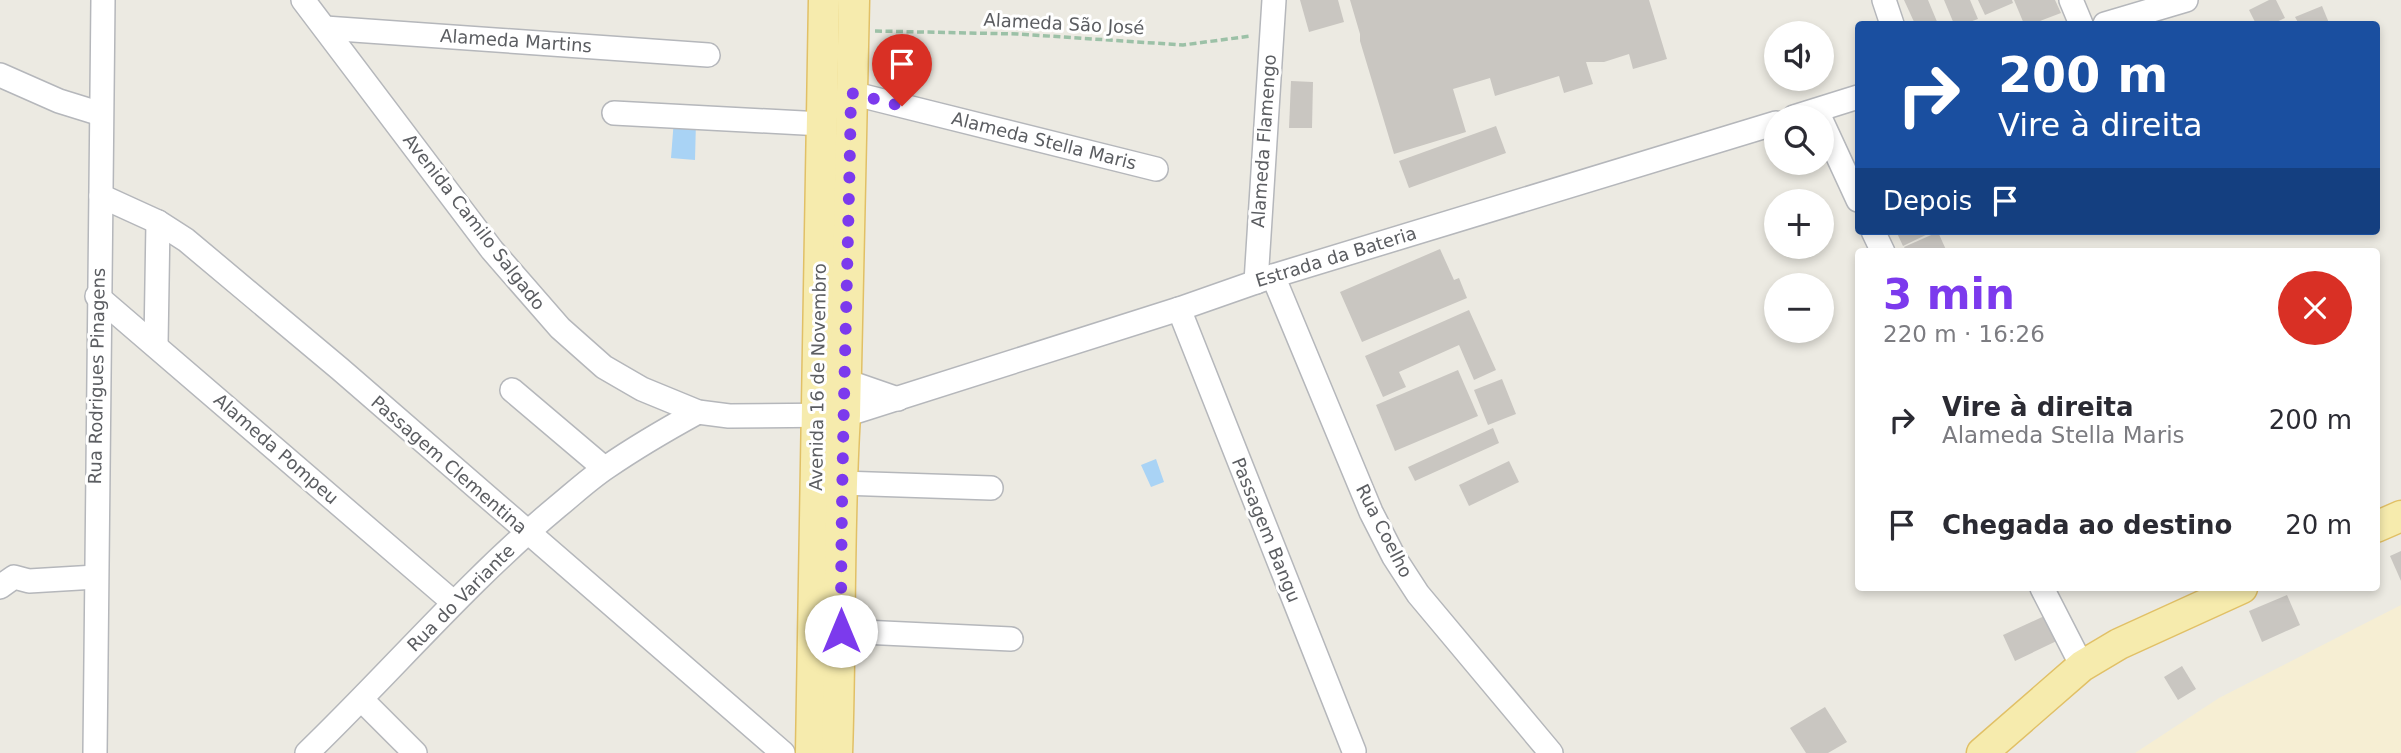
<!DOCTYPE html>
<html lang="pt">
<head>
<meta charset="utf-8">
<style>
  :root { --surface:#fff; --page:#f2f2f3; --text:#2b2b33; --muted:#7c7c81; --accent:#7c3aed }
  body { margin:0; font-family:"DejaVu Sans",sans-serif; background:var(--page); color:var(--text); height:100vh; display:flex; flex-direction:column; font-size:26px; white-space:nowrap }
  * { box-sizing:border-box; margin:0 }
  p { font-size:23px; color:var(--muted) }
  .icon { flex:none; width:38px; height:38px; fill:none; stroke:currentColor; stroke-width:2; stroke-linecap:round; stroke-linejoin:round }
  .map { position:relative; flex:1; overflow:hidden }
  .sheet { position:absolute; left:1855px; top:248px; width:525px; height:343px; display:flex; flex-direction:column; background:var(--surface); border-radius:7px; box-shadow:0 4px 10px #0003 }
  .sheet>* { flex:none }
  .guide { position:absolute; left:1855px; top:21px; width:525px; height:214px; border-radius:7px; box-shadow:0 4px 10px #0003; background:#1a4fa0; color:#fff; overflow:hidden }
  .buttons { position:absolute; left:1764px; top:21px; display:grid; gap:14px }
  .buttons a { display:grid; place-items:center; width:70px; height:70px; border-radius:50%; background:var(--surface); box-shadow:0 4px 10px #0003; font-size:35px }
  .pin { position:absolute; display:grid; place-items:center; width:60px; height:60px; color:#fff; margin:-72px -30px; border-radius:50% 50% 50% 0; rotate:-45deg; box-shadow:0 0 7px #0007 }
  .pin .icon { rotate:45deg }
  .me { position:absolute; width:77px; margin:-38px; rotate:0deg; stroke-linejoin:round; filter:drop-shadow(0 0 5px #0008) }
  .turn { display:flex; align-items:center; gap:24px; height:147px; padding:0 28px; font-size:32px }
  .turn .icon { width:91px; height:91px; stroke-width:2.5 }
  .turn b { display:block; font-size:49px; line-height:60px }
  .then { display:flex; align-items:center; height:66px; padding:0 28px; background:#0003; gap:14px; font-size:26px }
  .round { display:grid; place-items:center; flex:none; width:74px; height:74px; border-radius:37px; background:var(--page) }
  .head { display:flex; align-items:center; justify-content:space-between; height:119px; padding:0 28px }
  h1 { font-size:42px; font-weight:800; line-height:52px; color:var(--accent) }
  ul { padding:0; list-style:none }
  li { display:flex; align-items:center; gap:21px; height:105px; padding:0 28px }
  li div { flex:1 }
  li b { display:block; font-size:26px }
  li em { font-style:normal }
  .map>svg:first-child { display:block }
  .sand { fill:#f6eed3 }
  .water { fill:#a9d3f5 }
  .building { fill:#c9c6c1 }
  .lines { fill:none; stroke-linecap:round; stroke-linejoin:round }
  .minor-casing { stroke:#b5b7bb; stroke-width:26 }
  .major-casing { stroke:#e1c066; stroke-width:33 }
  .path { stroke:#9cc1a7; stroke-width:3.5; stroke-dasharray:7 3.5; stroke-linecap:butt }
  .minor { stroke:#fff; stroke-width:23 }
  .major { stroke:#f6ebad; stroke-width:30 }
  .route { stroke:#7c3aed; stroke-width:12; stroke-dasharray:0 21.6 }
  .labels { text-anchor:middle; stroke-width:6; stroke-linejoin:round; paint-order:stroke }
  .street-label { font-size:18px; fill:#5b5d61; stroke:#fff }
</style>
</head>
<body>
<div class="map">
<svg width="2401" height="753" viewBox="0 0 2401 753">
  <rect width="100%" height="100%" fill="#eceae2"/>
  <!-- sand -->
  <polygon class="sand" points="2401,605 2401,753 2135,753 2219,698"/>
  <!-- water -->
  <g class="water">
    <polygon points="674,119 696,121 695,160 671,158"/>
    <polygon points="1156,459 1164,482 1151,487 1141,465"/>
  </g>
  <!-- building -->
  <g class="building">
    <polygon points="1300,0 1338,0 1344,22 1309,32"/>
    <polygon points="1350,0 1649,0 1667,59 1633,69 1629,54 1604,62 1586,62 1593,84 1564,93 1559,76 1495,96 1490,78 1453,89 1466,132 1394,154 1360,41 1360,34"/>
    <polygon points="1904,0 1928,0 1938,24 1915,24"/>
    <polygon points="1944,0 1970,0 1978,19 1964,24 1954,24"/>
    <polygon points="1978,0 2012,0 2013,3 1985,15"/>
    <polygon points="2014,0 2055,0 2061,13 2032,24 2024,24"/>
    <polygon points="2269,0 2276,0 2285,18 2272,24 2256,24 2249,10"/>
    <polygon points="2322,6 2329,23 2299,24 2295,17"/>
    <polygon points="1291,81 1313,82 1312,128 1289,128"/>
    <polygon points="1496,126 1506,153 1409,188 1399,161"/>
    <polygon points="1896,231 1934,231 1903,246"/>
    <polygon points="1938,232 1947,252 1907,252 1904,247"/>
    <polygon points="1440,249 1454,280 1459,278 1467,298 1362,342 1340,292"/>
    <polygon points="1469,310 1496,370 1474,380 1459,345 1399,372 1406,387 1383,397 1365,356"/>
    <polygon points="1458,370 1478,416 1395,451 1376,405"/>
    <polygon points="1502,379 1516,414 1488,425 1474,390"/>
    <polygon points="1493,428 1499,443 1415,481 1408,467"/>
    <polygon points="1509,461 1519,482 1469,506 1459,485"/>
    <polygon points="2401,551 2401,581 2390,556"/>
    <polygon points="2287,595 2300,625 2262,642 2249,611"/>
    <polygon points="2053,612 2065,637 2015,661 2003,635"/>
    <polygon points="2182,666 2196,689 2178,700 2164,677"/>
    <polygon points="1825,707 1847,742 1828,753 1806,753 1790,728"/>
  </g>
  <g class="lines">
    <!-- minor casing -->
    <g class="minor-casing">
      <g id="minor">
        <polyline points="303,0 492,250 560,328 604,367 642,389 698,412 729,416 845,415 1179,309 1273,276 1776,123"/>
        <polyline points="1884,0 1892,24"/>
        <polyline points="2071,0 2081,24"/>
        <polyline points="2105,24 2186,0"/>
        <polyline points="325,28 708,55"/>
        <polyline points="0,75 59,101 101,114"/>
        <polyline points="851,93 1156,169"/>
        <polyline points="614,113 822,124"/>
        <polyline points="1794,117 1858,97"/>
        <polyline points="1822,122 1858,200"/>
        <polyline points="101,196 158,222 186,240 340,369 783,753"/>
        <polyline points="1873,231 1883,252"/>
        <polyline points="1273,276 1371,512 1394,557 1418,594 1551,753"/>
        <polyline points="1256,282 1274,0"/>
        <polyline points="97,296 453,602"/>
        <polyline points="1179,309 1354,751"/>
        <polyline points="156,344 158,222"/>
        <polyline points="831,379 846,381 898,399"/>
        <polyline points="512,390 604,468"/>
        <polyline points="841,483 991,488"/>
        <polyline points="0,587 14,577 29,581 96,577"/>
        <polyline points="2042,588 2082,666"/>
        <polyline points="841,631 1011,639"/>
        <polyline points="362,700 415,753"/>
        <path d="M95,753c1,-251 3,-502 8,-753"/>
        <path d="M307,753c84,-81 160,-171 250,-246 16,-13 32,-28 50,-40 29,-20 60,-38 91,-55"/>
      </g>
    </g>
    <!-- major casing -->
    <g class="major-casing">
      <g id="major">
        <polyline points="2376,527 2401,516"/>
        <polyline points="811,753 824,0"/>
        <path d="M837,753c4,-113 1,-226 8,-338l9,-415"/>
        <polyline points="1982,753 2082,666 2119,644 2242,588"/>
      </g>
    </g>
    <!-- path -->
    <polyline class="path" points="875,31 1018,34 1183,45 1251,36"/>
    <!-- minor -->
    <use href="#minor" class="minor"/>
    <!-- major -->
    <use href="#major" class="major"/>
  </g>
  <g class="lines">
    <!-- route -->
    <path class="route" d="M841,631c0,-179 7,-359 10,-538l51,13"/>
  </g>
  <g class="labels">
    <!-- street labels -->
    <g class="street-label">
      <text transform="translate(1064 24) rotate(3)" y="6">Alameda São José</text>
      <text transform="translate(516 41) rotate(4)" y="6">Alameda Martins</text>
      <text transform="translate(1044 141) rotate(14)" y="6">Alameda Stella Maris</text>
      <text transform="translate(1264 141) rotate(-86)" y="6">Alameda Flamengo</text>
      <text transform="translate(474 222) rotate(52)" y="6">Avenida Camilo Salgado</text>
      <text transform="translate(1336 257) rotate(-17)" y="6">Estrada da Bateria</text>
      <text transform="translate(97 376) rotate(-89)" y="6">Rua Rodrigues Pinagens</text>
      <text transform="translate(818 377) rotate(-89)" y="6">Avenida 16 de Novembro</text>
      <text transform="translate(276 449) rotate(41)" y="6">Alameda Pompeu</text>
      <text transform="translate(449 465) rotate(41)" y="6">Passagem Clementina</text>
      <text transform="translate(1266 530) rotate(68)" y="6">Passagem Bangu</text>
      <text transform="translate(1384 531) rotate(63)" y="6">Rua Coelho</text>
      <text transform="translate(461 598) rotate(-45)" y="6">Rua do Variante</text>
    </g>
  </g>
</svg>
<div class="buttons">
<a><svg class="icon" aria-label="sound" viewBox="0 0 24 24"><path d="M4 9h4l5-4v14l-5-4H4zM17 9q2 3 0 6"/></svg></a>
<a><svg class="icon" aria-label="search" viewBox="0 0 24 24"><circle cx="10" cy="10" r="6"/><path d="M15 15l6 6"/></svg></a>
<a>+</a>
<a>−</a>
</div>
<div class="pin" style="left:902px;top:106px;background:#d93025"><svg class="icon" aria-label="arrive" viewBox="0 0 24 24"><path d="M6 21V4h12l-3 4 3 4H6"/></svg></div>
<svg class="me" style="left:841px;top:631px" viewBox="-20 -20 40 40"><circle r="19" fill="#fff"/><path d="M0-13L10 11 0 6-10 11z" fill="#7c3aed"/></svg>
<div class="guide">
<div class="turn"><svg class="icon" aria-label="right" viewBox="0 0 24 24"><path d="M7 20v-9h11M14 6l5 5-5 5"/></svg><div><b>200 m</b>Vire à direita</div></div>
<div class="then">Depois<svg class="icon" aria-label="arrive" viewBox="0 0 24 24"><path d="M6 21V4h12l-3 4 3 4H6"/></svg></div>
</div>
<section class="sheet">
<div class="head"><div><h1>3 min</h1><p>220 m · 16:26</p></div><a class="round" style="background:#d93025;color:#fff"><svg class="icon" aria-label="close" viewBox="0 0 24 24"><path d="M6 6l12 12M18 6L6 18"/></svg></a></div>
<ul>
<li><svg class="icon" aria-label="right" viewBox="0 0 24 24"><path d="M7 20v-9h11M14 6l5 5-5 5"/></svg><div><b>Vire à direita</b><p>Alameda Stella Maris</p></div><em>200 m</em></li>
<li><svg class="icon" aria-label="arrive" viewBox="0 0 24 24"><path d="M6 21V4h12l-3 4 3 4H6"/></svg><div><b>Chegada ao destino</b></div><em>20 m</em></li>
</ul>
</section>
</div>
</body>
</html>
